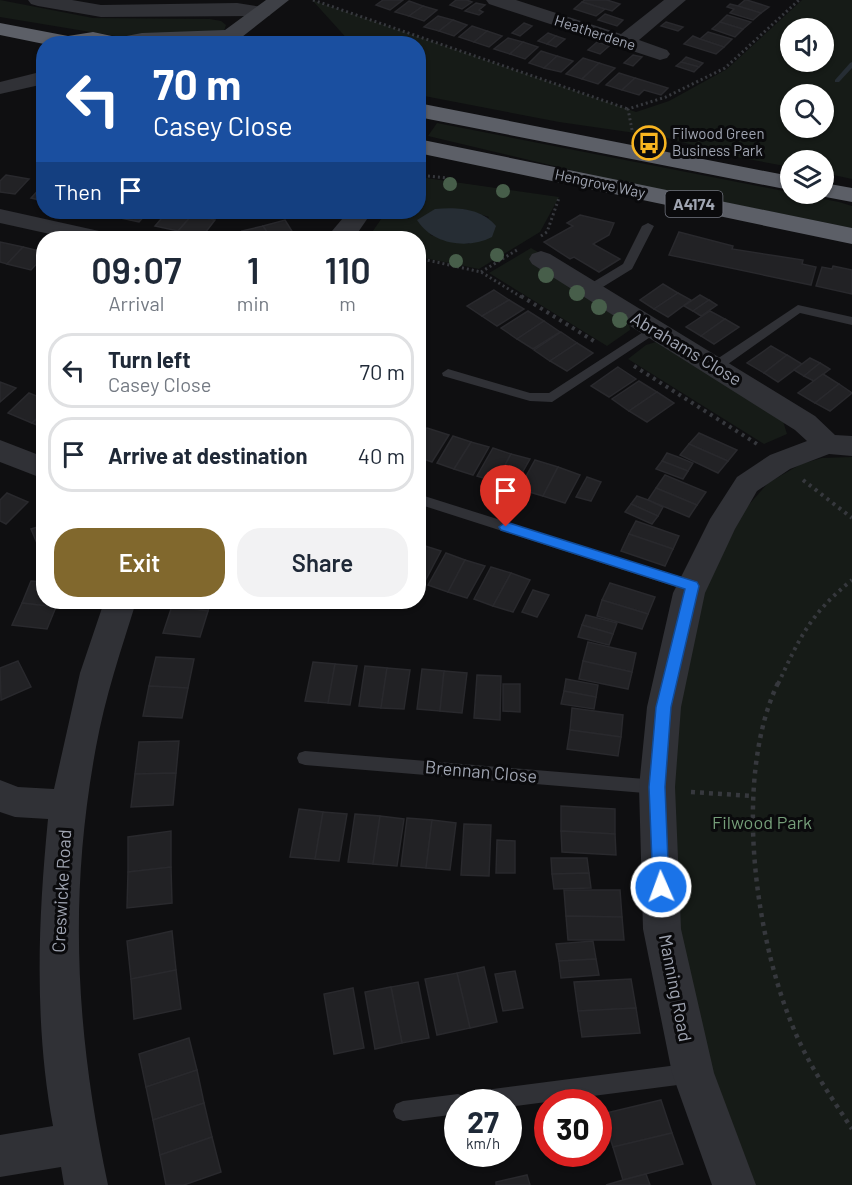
<!DOCTYPE html>
<html lang="en">
<head>
<meta charset="utf-8">
<style>
  :root { --surface:#fff; --page:#f2f2f3; --text:#1f2937; --muted:#747a83; --line:#e0e1e3; --accent:#81682d }
  body { margin:0; font-family:Barlow,sans-serif; background:var(--page); color:var(--text); height:100vh; display:flex; flex-direction:column; font-size:22px; white-space:nowrap }
  * { box-sizing:border-box; margin:0 }
  p { font-size:20px; color:var(--muted) }
  .icon { flex:none; width:33px; height:33px; fill:none; stroke:currentColor; stroke-width:2; stroke-linecap:round; stroke-linejoin:round }
  .map { position:relative; flex:1; overflow:hidden }
  .side { position:absolute; left:36px; top:231px; width:390px; height:378px; display:flex; flex-direction:column; background:var(--surface); border-radius:24px; box-shadow:0 2px 4px #0004 }
  .side>* { flex:none }
  .top-card { position:absolute; left:36px; top:36px; width:390px; height:183px; border-radius:24px; box-shadow:0 2px 4px #0004; background:#1a4fa0; color:#fff; overflow:hidden }
  .tools { position:absolute; left:780px; top:18px; display:grid; gap:12px }
  .tools a { display:grid; place-items:center; width:54px; height:54px; border-radius:50%; background:var(--surface); box-shadow:0 2px 4px #0004; font-size:30px }
  .speed { position:absolute; left:444px; top:1089px; display:flex; gap:12px; font-size:30px; font-weight:700; text-align:center }
  .speed>* { display:grid; place-content:center; width:78px; height:78px; border-radius:50%; background:var(--surface); box-shadow:0 2px 4px #0004; line-height:1 }
  .speed small { font-size:15px; font-weight:400 }
  .speed .limit { border:9px solid #d22; background:#fff; color:#111 }
  .pin { position:absolute; display:grid; place-items:center; width:51px; height:51px; color:#fff; margin:-62px -26px; border-radius:50% 50% 50% 0; rotate:-45deg; box-shadow:0 0 6px #0007 }
  .pin .icon { rotate:45deg }
  .me { position:absolute; width:66px; margin:-33px; rotate:358deg; stroke-linejoin:round; filter:drop-shadow(0 0 4px #0008) }
  .turn { display:flex; align-items:center; gap:21px; height:126px; padding:0 18px; font-size:27px }
  .turn .icon { width:78px; height:78px; stroke-width:2.5 }
  .turn b { display:block; font-size:42px; line-height:51px }
  .then { display:flex; align-items:center; height:57px; padding:0 18px; background:#0003; gap:12px; font-size:22px }
  .eta { display:flex; justify-content:space-evenly; align-items:center; height:102px; text-align:center }
  .eta b { font-size:36px; font-weight:600; line-height:42px }
  .cta { display:flex; gap:12px; margin-top:auto; padding:12px 18px }
  .cta a { flex:1; height:69px; border-radius:24px; background:var(--accent); color:#fff; font-size:24px; font-weight:600; line-height:69px; text-align:center }
  .cta a+a { background:var(--page); color:var(--text) }
  ul { padding:0; list-style:none }
  li { display:flex; align-items:center; gap:18px; height:75px; margin:0 12px 9px; padding:0 6px; border:3px solid var(--line); border-radius:24px }
  li div { flex:1 }
  li b { display:block; font-size:22px }
  li em { font-style:normal }
  .map>svg:first-child { display:block }
  .green { fill:#161b17; fill-rule:evenodd }
  .water { fill:#262d34 }
  .lines { fill:none; stroke-linecap:round; stroke-linejoin:round }
  .stream { fill:#262d34; fill-rule:evenodd }
  .building { fill:#222225; stroke:#29292d; stroke-width:1.5 }
  .path-far2 { stroke:#36383d; stroke-width:3; stroke-dasharray:2 3; stroke-linecap:butt }
  .path-far1 { stroke:#36383d; stroke-width:4; stroke-dasharray:3 4.5; stroke-linecap:butt }
  .path { stroke:#36383d; stroke-width:4.5; stroke-dasharray:4 5; stroke-linecap:butt }
  .lane { fill:#303136; fill-rule:evenodd }
  .street { fill:#303136; fill-rule:evenodd }
  .secondary { fill:#3e4046; fill-rule:evenodd }
  .highway { fill:#5c5f67; fill-rule:evenodd }
  .tree { fill:#475e4a }
  .route { fill:#1a73e8; stroke:#114b97; stroke-width:1.5 }
  .labels { text-anchor:middle; stroke-width:6; stroke-linejoin:round; paint-order:stroke }
  .far-street-label { font-size:15px; fill:#a0a5b2; stroke:#0a0a0c }
  .far-poi-label { font-size:15px; fill:#a0a5b2; stroke:#0a0a0c; text-anchor:start }
  .shield { fill:#0a0a0c; stroke:#737680; stroke-width:1.5 }
  .shield-label { font-size:16px; font-weight:bold; fill:#a0a5b2 }
  .street-label { font-size:18px; fill:#a0a5b2; stroke:#0a0a0c }
  .park-label { font-size:18px; fill:#759e79; stroke:#0a0a0c }
</style>
</head>
<body>
<div class="map">
<svg width="852" height="1185" viewBox="0 0 852 1185">
  <rect width="100%" height="100%" fill="#0f0f11"/>
  <!-- green -->
  <g class="green">
    <polygon points="0,0 93,18 210,19 221,21 226,25 224,31 151,42 0,17"/>
    <path d="M312,0l324,112 33,-11 58,-32 75,-69h50v179l-28,-6v-13h-34v7l-53,-10 -74,-20 -104,-15 -140,-27 -1,-51 -67,-1zM790,28h34v34h-34zM824,94v34h-34v-34z"/>
    <polygon points="437,123 839,202 852,206 852,228 609,179 428,136"/>
    <path d="M419,177l140,20 -19,35 -61,37 -60,-12 -1,-19h-50l18,-26h32zM463,209l26,8 -20,27 -39,-9z"/>
    <polygon points="531,248 543,255 531,263 629,323 630,330 607,346 489,273"/>
    <polygon points="659,341 783,421 787,434 764,444 628,359 646,345"/>
    <polygon points="852,457 852,1185 752,1185 708,1064 679,929 671,853 677,677 701,593 746,508 768,483 801,464 822,458"/>
  </g>
  <!-- water -->
  <path class="water" d="M435,209c22,-2 46,-1 61,17l-4,11c-25,13 -60,7 -75,-17z"/>
  <g class="lines">
    <!-- stream -->
    <polygon class="stream" points="852,62 852,68 839,82 835,82 835,80 850,63"/>
  </g>
  <!-- building -->
  <g class="building">
    <polygon points="383,0 403,0 390,10 376,5"/>
    <polygon points="456,0 467,0 472,2 462,9 450,5"/>
    <polygon points="585,0 607,0 620,4 612,11 582,2"/>
    <polygon points="745,0 747,0 769,7 761,13 738,6"/>
    <polygon points="409,1 423,6 409,16 395,12"/>
    <polygon points="582,2 605,9 596,16 574,9"/>
    <polygon points="476,3 485,5 479,10 483,12 479,15 465,11"/>
    <polygon points="730,4 738,6 761,13 753,20 730,13 734,9 727,7"/>
    <polygon points="423,6 437,10 424,21 409,16"/>
    <polygon points="605,14 623,20 617,26 598,20"/>
    <polygon points="727,15 751,22 743,29 720,22"/>
    <polygon points="438,16 453,20 439,31 424,27"/>
    <polygon points="453,20 467,25 454,36 439,31"/>
    <polygon points="666,22 683,27 678,31 661,26"/>
    <polygon points="720,22 743,29 735,37 712,29"/>
    <polygon points="524,23 532,26 520,36 512,33"/>
    <polygon points="472,26 487,31 474,42 459,37"/>
    <polygon points="487,31 502,36 489,47 474,42"/>
    <polygon points="708,32 732,39 724,47 700,39"/>
    <polygon points="548,33 556,36 547,44 538,41"/>
    <polygon points="556,36 565,39 556,47 547,44"/>
    <polygon points="693,36 700,39 724,47 716,54 684,44"/>
    <polygon points="508,38 523,42 510,54 494,49"/>
    <polygon points="523,42 538,47 525,59 510,54"/>
    <polygon points="597,42 609,46 600,54 588,50"/>
    <polygon points="541,51 557,56 544,68 529,63"/>
    <polygon points="633,55 642,57 633,66 624,63"/>
    <polygon points="557,56 573,61 561,72 544,68"/>
    <polygon points="686,57 703,63 699,67 681,62"/>
    <polygon points="583,58 599,63 582,79 566,74"/>
    <polygon points="681,62 699,67 694,72 676,66"/>
    <polygon points="599,63 615,68 598,84 582,79"/>
    <polygon points="619,73 635,78 622,90 606,85"/>
    <polygon points="635,78 668,88 661,95 644,90 639,95 622,90"/>
    <polygon points="6,175 29,179 15,194 0,192 0,181"/>
    <polygon points="44,184 44,201 31,198"/>
    <polygon points="120,212 148,212 139,222 116,217"/>
    <polygon points="167,212 175,212 192,215 178,231 155,226"/>
    <polygon points="192,215 215,220 202,237 178,231"/>
    <polygon points="580,215 614,223 609,235 593,244 620,259 599,272 574,257 570,259 544,242 573,226 567,223"/>
    <polygon points="285,220 295,236 271,238 263,226"/>
    <polygon points="263,226 271,238 246,238 242,231"/>
    <polygon points="679,232 733,246 732,249 803,260 802,264 816,267 811,285 669,255"/>
    <polygon points="0,242 23,247 7,264 0,262"/>
    <polygon points="23,247 44,252 44,256 31,270 7,264"/>
    <polygon points="833,266 852,270 852,294 816,286 822,267 832,269"/>
    <polygon points="663,284 678,293 654,309 640,300"/>
    <polygon points="494,290 509,300 482,316 467,306"/>
    <polygon points="678,293 691,300 668,317 654,309"/>
    <polygon points="700,295 709,300 693,311 684,306"/>
    <polygon points="509,300 524,309 497,326 482,316"/>
    <polygon points="709,300 717,305 701,316 693,311"/>
    <polygon points="528,311 544,321 517,339 501,328"/>
    <polygon points="710,311 725,319 701,336 686,327"/>
    <polygon points="725,319 739,327 714,344 701,336"/>
    <polygon points="544,321 560,332 533,349 517,339"/>
    <polygon points="561,332 577,343 550,361 534,350"/>
    <polygon points="577,343 593,353 567,371 550,361"/>
    <polygon points="771,346 787,355 764,373 747,363"/>
    <polygon points="787,355 802,364 778,382 764,373"/>
    <polygon points="810,358 820,363 804,376 794,370"/>
    <polygon points="820,363 830,369 814,381 804,376"/>
    <polygon points="618,367 636,379 609,397 591,386"/>
    <polygon points="823,374 839,384 815,403 798,393"/>
    <polygon points="639,381 657,392 629,411 612,399"/>
    <polygon points="0,382 16,388 0,402"/>
    <polygon points="839,384 852,393 830,411 815,403"/>
    <polygon points="657,392 674,403 647,422 629,411"/>
    <polygon points="29,393 44,399 44,412 32,423 8,413"/>
    <polygon points="44,412 44,428 32,423"/>
    <polygon points="427,428 449,435 432,462 418,457 418,442"/>
    <polygon points="699,433 737,450 728,461 689,444"/>
    <polygon points="453,436 471,442 454,469 437,463"/>
    <polygon points="471,442 489,447 473,475 454,469"/>
    <polygon points="689,444 728,461 718,473 680,455"/>
    <polygon points="493,448 511,454 496,482 477,476"/>
    <polygon points="667,453 678,457 693,463 688,471 662,461"/>
    <polygon points="511,454 530,459 514,487 496,482"/>
    <polygon points="535,460 558,467 543,496 519,489"/>
    <polygon points="662,461 688,471 683,479 656,469"/>
    <polygon points="558,467 580,475 565,503 543,496"/>
    <polygon points="665,475 706,492 697,505 656,488"/>
    <polygon points="587,477 601,482 591,501 576,497"/>
    <polygon points="656,488 697,505 689,517 648,500"/>
    <polygon points="7,493 28,502 6,524 0,521 0,500"/>
    <polygon points="637,496 648,500 663,507 658,516 631,504"/>
    <polygon points="631,504 658,516 652,524 625,512"/>
    <polygon points="636,521 679,536 673,549 629,534"/>
    <polygon points="44,525 44,546 39,548 31,529"/>
    <polygon points="629,534 673,549 665,566 621,551"/>
    <polygon points="422,545 441,551 424,583 418,581 418,551"/>
    <polygon points="446,553 465,560 448,592 428,585"/>
    <polygon points="465,560 485,566 467,598 448,592"/>
    <polygon points="491,567 511,573 493,606 474,599"/>
    <polygon points="511,573 530,580 513,612 493,606"/>
    <polygon points="31,581 44,582 44,602 58,602 56,607 22,603"/>
    <polygon points="610,583 655,597 648,614 602,600"/>
    <polygon points="533,590 549,595 537,617 522,612"/>
    <polygon points="602,600 648,614 642,629 597,616"/>
    <polygon points="174,602 211,602 208,611 172,606"/>
    <polygon points="22,603 56,607 47,629 12,625"/>
    <polygon points="172,606 208,611 200,637 163,633"/>
    <polygon points="586,615 617,623 613,634 582,625"/>
    <polygon points="582,625 613,634 609,645 578,637"/>
    <polygon points="588,642 636,653 632,672 583,661"/>
    <polygon points="156,657 194,659 188,688 149,686"/>
    <polygon points="18,661 31,687 1,700 0,668"/>
    <polygon points="583,661 632,672 628,689 579,679"/>
    <polygon points="313,662 335,664 328,703 305,701"/>
    <polygon points="335,664 357,666 350,705 328,703"/>
    <polygon points="365,666 387,668 381,708 359,706"/>
    <polygon points="387,668 410,670 404,709 381,708"/>
    <polygon points="422,669 444,671 440,711 417,709"/>
    <polygon points="444,671 467,673 462,713 440,711"/>
    <polygon points="477,675 501,676 500,720 474,718"/>
    <polygon points="566,679 598,685 596,697 564,691"/>
    <polygon points="503,684 520,684 520,712 503,711"/>
    <polygon points="149,686 188,688 182,718 143,716"/>
    <polygon points="564,691 596,697 594,709 561,704"/>
    <polygon points="572,708 623,715 621,737 570,730"/>
    <polygon points="570,730 621,737 618,756 567,749"/>
    <polygon points="179,741 176,773 135,774 139,742"/>
    <polygon points="176,773 173,805 131,807 135,774"/>
    <polygon points="561,806 615,809 615,834 561,831"/>
    <polygon points="299,809 323,812 315,859 290,857"/>
    <polygon points="323,812 347,814 339,861 315,859"/>
    <polygon points="355,814 380,816 373,864 348,862"/>
    <polygon points="380,816 404,819 397,866 373,864"/>
    <polygon points="407,818 432,820 426,868 401,866"/>
    <polygon points="432,820 456,823 450,870 426,868"/>
    <polygon points="464,824 491,825 489,876 461,875"/>
    <polygon points="171,831 171,867 128,872 128,837"/>
    <polygon points="561,831 615,834 616,855 562,852"/>
    <polygon points="497,840 515,841 515,873 496,873"/>
    <polygon points="551,858 587,858 589,873 552,874"/>
    <polygon points="171,867 172,903 127,908 128,872"/>
    <polygon points="589,873 591,888 554,889 552,874"/>
    <polygon points="564,890 620,890 622,917 566,916"/>
    <polygon points="566,916 622,917 624,940 568,940"/>
    <polygon points="172,931 176,970 131,979 127,941"/>
    <polygon points="593,941 596,959 559,961 556,944"/>
    <polygon points="596,959 599,975 561,978 559,961"/>
    <polygon points="484,967 497,1022 470,1028 457,973"/>
    <polygon points="176,970 181,1009 134,1019 131,979"/>
    <polygon points="515,971 523,1008 503,1011 495,974"/>
    <polygon points="457,973 470,1028 437,1035 425,979"/>
    <polygon points="631,979 636,1008 578,1011 574,982"/>
    <polygon points="418,982 429,1038 402,1043 391,987"/>
    <polygon points="391,987 402,1043 375,1049 365,992"/>
    <polygon points="353,988 364,1048 334,1054 324,994"/>
    <polygon points="636,1008 640,1033 582,1037 578,1011"/>
    <polygon points="189,1038 197,1070 146,1087 139,1054"/>
    <polygon points="197,1070 204,1103 153,1120 146,1087"/>
    <polygon points="661,1100 672,1133 613,1147 602,1114"/>
    <polygon points="204,1103 212,1137 160,1155 153,1120"/>
    <polygon points="672,1133 683,1164 623,1180 613,1147"/>
    <polygon points="212,1137 221,1172 184,1185 166,1185 160,1155"/>
    <polygon points="646,1174 650,1185 606,1185 623,1180"/>
    <polygon points="527,1175 530,1185 496,1185 496,1182"/>
  </g>
  <g class="lines">
    <!-- path-far2 -->
    <g class="path-far2">
      <polyline points="313,0 628,109"/>
      <polyline points="632,130 628,109 666,97 725,68 799,0"/>
      <polyline points="418,175 447,178"/>
      <polyline points="541,236 547,232 559,198"/>
      <polyline points="418,258 481,272 523,298"/>
      <polyline points="481,272 517,250"/>
    </g>
    <!-- path-far1 -->
    <g class="path-far1">
      <polyline points="521,296 597,343"/>
      <polyline points="634,366 757,444"/>
      <polyline points="803,480 852,518"/>
      <path d="M778,684c22,-47 32,-70 74,-104"/>
    </g>
    <!-- path -->
    <g class="path">
      <path d="M778,683c-46,96 -23,265 22,360 14,30 34,58 52,86"/>
      <polyline points="691,792 753,796"/>
    </g>
    <!-- lane -->
    <g class="lane">
      <polygon points="648,223 654,226 632,269 593,293 585,293 585,287 623,264 642,226"/>
      <polygon points="798,305 852,317 852,325 800,313 721,369 711,369 710,366 711,363"/>
      <polygon points="654,325 658,326 658,332 552,402 530,401 443,376 442,373 448,369 530,393 549,393"/>
      <polygon points="418,494 697,582 699,586 697,590 692,592 418,504"/>
      <polygon points="305,751 657,780 663,782 665,787 663,792 657,794 305,765 299,763 297,758 299,753"/>
      <polygon points="693,1063 700,1066 703,1073 700,1080 693,1083 508,1107 508,1102 458,1102 458,1114 403,1121 396,1118 393,1111 396,1104 403,1101 458,1094 463,1096 470,1092"/>
    </g>
    <!-- street -->
    <g class="street">
      <polygon points="28,0 72,0 101,5 237,3 269,8 272,12 269,16 101,17 38,6 31,4"/>
      <polygon points="486,0 516,0 621,34 664,0 686,0 639,40 667,50 670,54 667,58 660,60 489,4"/>
      <polygon points="44,71 44,84 0,94 0,82"/>
      <polygon points="0,209 108,233 111,238 68,238 0,223"/>
      <polygon points="348,212 372,212 354,238 330,238 332,231"/>
      <polygon points="541,251 550,254 815,416 835,435 852,436 852,456 829,454 790,469 757,491 735,529 705,593 681,707 675,787 681,929 714,1073 756,1185 712,1185 672,1073 643,929 639,787 647,707 673,593 710,519 737,477 770,455 807,441 795,430 532,264 529,259 532,254"/>
      <polygon points="0,440 44,457 44,479 0,462"/>
      <path d="M104,602h32c-15,48 -31,95 -40,145 -28,152 -20,287 12,438h-44l-3,-18 -61,10v-42l53,-9c-19,-102 -15,-205 -5,-307l-33,-2 -15,-5v-32l18,7 36,2 26,-116z"/>
    </g>
    <!-- secondary -->
    <polygon class="secondary" points="266,0 289,0 233,44 109,44 111,39 142,33 225,30"/>
    <!-- highway -->
    <g class="highway">
      <polygon points="0,23 68,36 93,32 126,39 128,44 44,44 0,35"/>
      <polygon points="418,103 790,176 790,190 418,117"/>
      <polygon points="418,139 852,228 852,244 418,153"/>
      <polygon points="824,183 852,188 852,202 815,195 824,194"/>
    </g>
  </g>
  <!-- trees -->
  <g class="tree">
    <circle cx="450" cy="184" r="7"/>
    <circle cx="503" cy="191" r="7"/>
    <circle cx="497" cy="255" r="7"/>
    <circle cx="456" cy="261" r="7"/>
    <circle cx="546" cy="275" r="8"/>
    <circle cx="577" cy="293" r="8"/>
    <circle cx="599" cy="307" r="8"/>
    <circle cx="620" cy="320" r="8"/>
  </g>
  <!-- route -->
  <polygon class="route" points="506,522 697,582 699,586 671,707 665,787 669,887 666,893 661,895 655,893 653,887 649,787 656,707 685,589 501,530 499,527"/>
  <!-- icons -->
  <defs>
    <g id="bus-ring" transform="scale(1.725)"><circle r="9.5" fill="#0a0a0c" stroke="#f8b520" stroke-width="1.5"/><path d="M-5-6H5V4H4V6H2V4H-2V6H-4V4H-5ZM-3.5-4V0h7V-4ZM-3.5 1.2v1.5H-2V1.2ZM2 1.2v1.5H3.5V1.2Z" fill="#f8b520"/></g>
  </defs>
  <g fill-rule="evenodd">
    <use href="#bus-ring" x="649" y="143"/>
  </g>
  <g class="labels">
    <!-- far-street labels -->
    <g class="far-street-label">
      <text transform="translate(595 33) rotate(18)" y="5">Heatherdene</text>
      <text transform="translate(600 184) rotate(12)" y="5">Hengrove Way</text>
    </g>
    <!-- far-poi labels -->
    <g class="far-poi-label">
      <text x="672" y="139">Filwood Green<tspan x="672" dy="17">Business Park</tspan></text>
    </g>
    <!-- shield labels -->
    <rect class="shield" x="665.5" y="191" width="57" height="26" rx="4.5"/>
    <g class="shield-label">
      <text x="694" y="210">A4174</text>
    </g>
    <!-- street labels -->
    <g class="street-label">
      <text transform="translate(686 349) rotate(31)" y="6">Abrahams Close</text>
      <text transform="translate(481 772) rotate(5)" y="6">Brennan Close</text>
      <text transform="translate(62 891) rotate(-87)" y="6">Creswicke Road</text>
      <text transform="translate(675 988) rotate(79)" y="6">Manning Road</text>
    </g>
    <!-- park labels -->
    <g class="park-label">
      <text x="762" y="829">Filwood Park</text>
    </g>
  </g>
</svg>
<div class="tools">
<a><svg class="icon" aria-label="sound" viewBox="0 0 24 24"><path d="M4 9h4l5-4v14l-5-4H4zM17 9q2 3 0 6"/></svg></a>
<a><svg class="icon" aria-label="search" viewBox="0 0 24 24"><circle cx="10" cy="10" r="6"/><path d="M15 15l6 6"/></svg></a>
<a><svg class="icon" aria-label="layers" viewBox="0 0 24 24"><path d="M12 4l9 5-9 5-9-5zM3 14l9 5 9-5"/></svg></a>
</div>
<div class="speed"><div>27<small>km/h</small></div><div class="limit">30</div></div>
<div class="pin" style="left:506px;top:527px;background:#d93025"><svg class="icon" aria-label="arrive" viewBox="0 0 24 24"><path d="M6 21V4h12l-3 4 3 4H6"/></svg></div>
<svg class="me" style="left:661px;top:887px" viewBox="-20 -20 40 40"><circle r="17" fill="#1a73e8" stroke="#fff" stroke-width="3"/><path d="M0-11L8 9 0 5-8 9z" fill="#fff"/></svg>
<div class="top-card">
<div class="turn"><svg class="icon" aria-label="left" viewBox="0 0 24 24"><path d="M17 20v-9H6M10 6l-5 5 5 5"/></svg><div><b>70 m</b>Casey Close</div></div>
<div class="then">Then<svg class="icon" aria-label="arrive" viewBox="0 0 24 24"><path d="M6 21V4h12l-3 4 3 4H6"/></svg></div>
</div>
<section class="side">
<div class="eta">
<div><b>09:07</b><p>Arrival</p></div>
<div><b>1</b><p>min</p></div>
<div><b>110</b><p>m</p></div>
</div>
<ul>
<li><svg class="icon" aria-label="left" viewBox="0 0 24 24"><path d="M17 20v-9H6M10 6l-5 5 5 5"/></svg><div><b>Turn left</b><p>Casey Close</p></div><em>70 m</em></li>
<li><svg class="icon" aria-label="arrive" viewBox="0 0 24 24"><path d="M6 21V4h12l-3 4 3 4H6"/></svg><div><b>Arrive at destination</b></div><em>40 m</em></li>
</ul>
<div class="cta"><a>Exit</a><a>Share</a></div>
</section>
</div>
</body>
</html>
